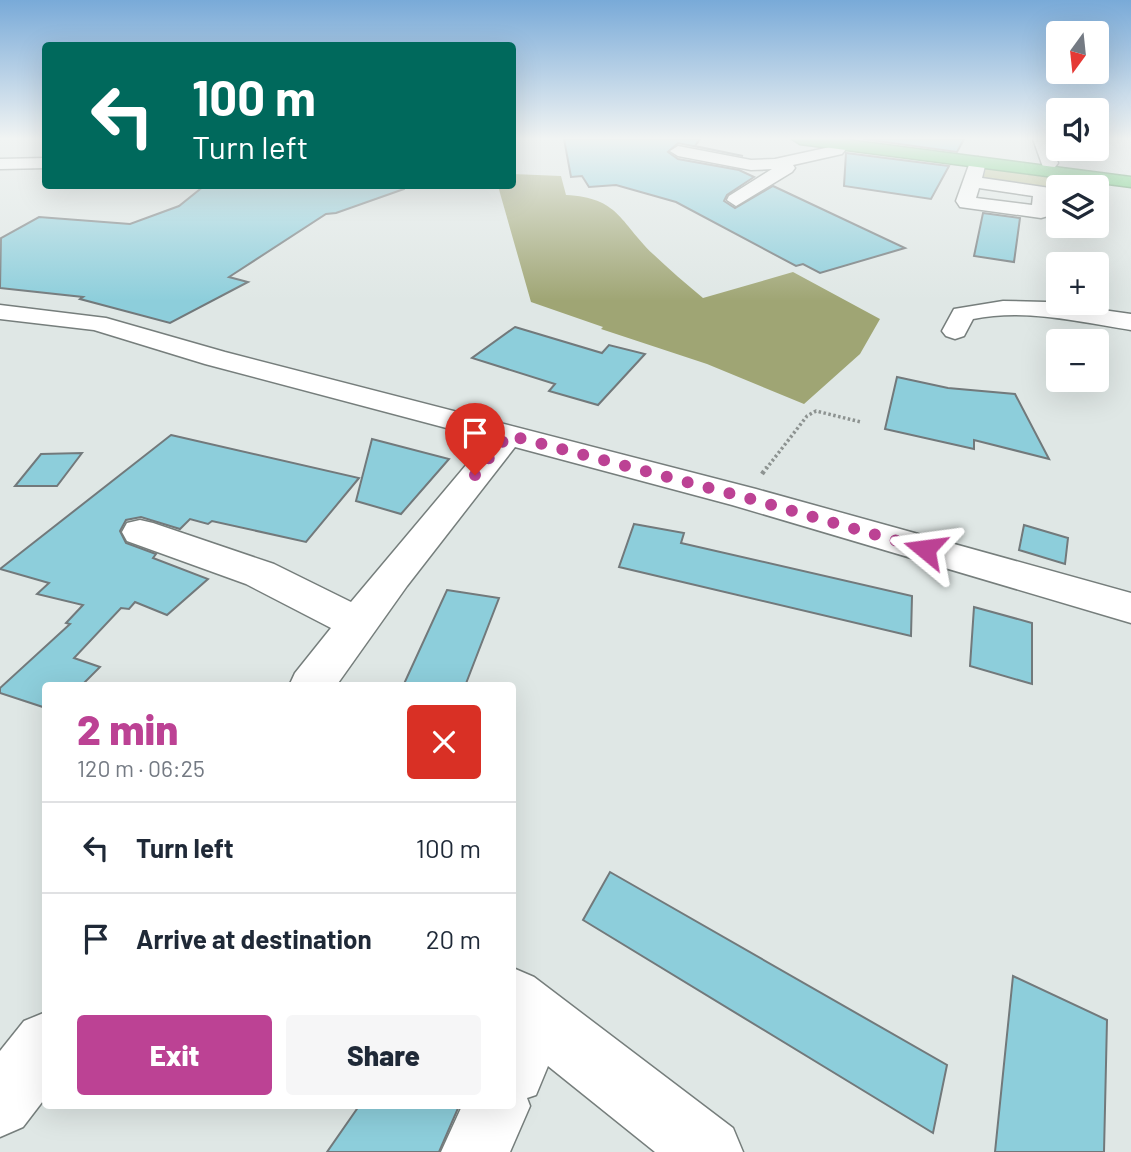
<!DOCTYPE html>
<html lang="en">
<head>
<meta charset="utf-8">
<style>
  :root { --surface:#fff; --page:#f6f6f7; --text:#1f2937; --muted:#747a83; --line:#e0e1e3; --accent:#bc4294 }
  body { margin:0; font-family:Barlow,sans-serif; background:var(--page); color:var(--text); height:100vh; display:flex; flex-direction:column; font-size:26px; white-space:nowrap }
  * { box-sizing:border-box; margin:0 }
  p { font-size:23px; color:var(--muted) }
  .icon { flex:none; width:38px; height:38px; fill:none; stroke:currentColor; stroke-width:2; stroke-linecap:round; stroke-linejoin:round }
  .map { position:relative; flex:1; overflow:hidden }
  .panel { position:absolute; left:42px; top:682px; width:474px; height:427px; display:flex; flex-direction:column; background:var(--surface); border-radius:7px; box-shadow:0 7px 28px #0002 }
  .panel>* { flex:none }
  .guide { position:absolute; left:42px; top:42px; width:474px; height:147px; border-radius:7px; box-shadow:0 7px 28px #0002; background:#00695c; color:#fff; overflow:hidden }
  .needle { width:46px; rotate:195deg }
  .buttons { position:absolute; left:1046px; top:21px; display:grid; gap:14px }
  .buttons a { display:grid; place-items:center; width:63px; height:63px; border-radius:7px; background:var(--surface); box-shadow:0 7px 28px #0002; font-size:35px }
  .pin { position:absolute; display:grid; place-items:center; width:60px; height:60px; color:#fff; margin:-72px -30px; border-radius:50% 50% 50% 0; rotate:-45deg; box-shadow:0 0 7px #0007 }
  .pin .icon { rotate:45deg }
  .me { position:absolute; width:77px; margin:-38px; rotate:286deg; stroke-linejoin:round; filter:drop-shadow(0 0 5px #0008) }
  .turn { display:flex; align-items:center; gap:24px; height:147px; padding:0 35px; font-size:32px }
  .turn .icon { width:91px; height:91px; stroke-width:2.5 }
  .turn b { display:block; font-size:49px; line-height:60px }
  .round { display:grid; place-items:center; flex:none; width:74px; height:74px; border-radius:7px; background:var(--page) }
  .head { display:flex; align-items:center; justify-content:space-between; height:119px; padding:0 35px }
  h1 { font-size:42px; font-weight:800; line-height:52px; color:var(--accent) }
  .cta { display:flex; gap:14px; margin-top:auto; padding:14px 35px }
  .cta a { flex:1; height:80px; border-radius:7px; background:var(--accent); color:#fff; font-size:28px; font-weight:800; line-height:80px; text-align:center }
  .cta a+a { background:var(--page); color:var(--text) }
  ul { padding:0; list-style:none }
  li { display:flex; align-items:center; gap:21px; height:91px; padding:0 35px; border-top:2px solid var(--line) }
  li div { flex:1 }
  li b { display:block; font-size:26px }
  li em { font-style:normal }
  .map>svg:first-child { display:block }
  .green { fill:#b6bc8c }
  .forest { fill:#9fa574 }
  .building { fill:#8dcedb; stroke:#72797b; stroke-width:2 }
  .lines { fill:none; stroke-linecap:round; stroke-linejoin:round }
  .minor-casing { stroke:#767e7c; stroke-width:3 }
  .highway-casing { stroke:#388745; stroke-width:3 }
  .path-far1 { stroke:#8d9391; stroke-width:3.5; stroke-dasharray:2.5 2.5; stroke-linecap:butt }
  .path { stroke:#8d9391; stroke-width:4.5; stroke-dasharray:3.5 3.5; stroke-linecap:butt }
  .minor { fill:#fff; fill-rule:evenodd }
  .highway { fill:#4ec661; fill-rule:evenodd }
  .route { stroke:#bc4294; stroke-width:12; stroke-dasharray:0 21.6 }
</style>
</head>
<body>
<div class="map">
<svg width="1131" height="1152" viewBox="0 0 1131 1152">
  <rect width="100%" height="100%" fill="#dfe7e5"/>
  <!-- green -->
  <polygon class="green" points="986,167 1067,177 1074,182 1074,187 1059,187 1059,190 983,180"/>
  <!-- forest -->
  <path class="forest" d="M513,174l48,2 5,19c53,3 53,26 87,59 16,15 33,30 50,44l90,-26 87,47 -20,35 -56,50 -97,-40 -106,-35 2,-2 -72,-25 -33,-116h15z"/>
  <!-- building -->
  <g class="building">
    <polygon points="564,139 700,139 695,146 743,156 678,143 668,152 678,159 739,170 754,177 727,195 724,201 735,208 773,186 905,248 820,273 803,264 796,266 676,202 616,185 589,187 582,176 571,177"/>
    <polygon points="863,139 964,139 957,152"/>
    <polygon points="846,153 949,166 931,199 844,186"/>
    <polygon points="204,186 404,186 404,189 336,213 326,214 229,277 248,282 170,323 80,299 83,297 0,288 1,238 39,217 130,224 179,206"/>
    <polygon points="983,213 1020,218 1014,262 974,256"/>
    <polygon points="515,327 602,353 609,345 645,354 598,405 549,391 555,384 472,358"/>
    <polygon points="897,377 948,388 1015,394 1049,459 974,440 974,449 885,429"/>
    <polygon points="171,435 359,478 306,542 212,521 208,524 190,519 180,529 141,517 126,520 120,531 126,543 156,554 153,558 208,579 167,615 135,602 129,609 121,608 74,658 100,667 81,686 46,686 46,708 0,693 0,688 70,624 66,623 83,605 37,594 49,583 0,569"/>
    <polygon points="372,439 449,459 401,514 356,501"/>
    <polygon points="82,453 57,486 15,486 41,454"/>
    <polygon points="634,524 684,533 681,543 912,596 911,636 619,567"/>
    <polygon points="1024,525 1068,538 1065,564 1019,550"/>
    <polygon points="447,590 499,598 465,686 403,686"/>
    <polygon points="974,607 1032,623 1032,684 970,666"/>
    <polygon points="610,872 947,1065 933,1133 583,920"/>
    <polygon points="1013,976 1107,1020 1104,1152 995,1152"/>
    <polygon points="359,1106 459,1106 439,1152 327,1152"/>
  </g>
  <g class="lines">
    <!-- minor casing -->
    <g class="minor-casing">
      <g id="minor">
        <polygon points="841,139 850,144 842,154 793,165 795,168 792,172 736,206 727,200 729,196 772,169 751,170 678,156 670,151 678,146 751,160 775,159 830,147"/>
        <polygon points="1033,139 1049,139 1058,163 1055,167 1043,167"/>
        <path d="M978,157l8,5 -4,16 68,10 2,4 -4,24 -7,2 -81,-11 -4,-6 14,-39zM979,188l54,8 -1,9 -56,-7z"/>
        <polygon points="46,158 46,168 0,169 0,159"/>
        <path d="M1003,301l43,1 85,12v16c-51,-8 -106,-22 -158,-11l-9,17 -9,3 -9,-3 -4,-5 12,-22z"/>
        <polygon points="0,305 106,318 225,352 756,489 1131,593 1131,623 732,505 515,447 407,586 336,686 289,686 295,673 331,628 246,584 127,541 122,532 127,523 140,520 153,523 274,564 351,602 488,439 205,364 94,330 0,319"/>
        <polygon points="513,968 534,977 733,1128 743,1152 655,1152 548,1066 536,1095 527,1098 530,1106 510,1152 441,1152 462,1106 513,1106"/>
        <polygon points="46,1012 46,1097 23,1127 0,1137 0,1051 24,1021"/>
      </g>
    </g>
    <!-- highway casing -->
    <g class="highway-casing">
      <polygon id="highway" points="792,139 840,139 1131,177 1131,187 800,144"/>
    </g>
    <!-- path-far1 -->
    <polyline class="path-far1" points="766,469 807,416 816,411 861,422"/>
    <!-- path -->
    <polyline class="path" points="762,474 767,467"/>
    <!-- minor -->
    <use href="#minor" class="minor"/>
    <!-- highway -->
    <use href="#highway" class="highway"/>
  </g>
  <!-- sky -->
  <linearGradient id="sky" x2="0" y2="1"><stop stop-color="#79aad8"/><stop offset="0.46" stop-color="#f1f4f3"/><stop offset="1" stop-color="#f1f4f3" stop-opacity="0"/></linearGradient>
  <rect width="1131" height="301" fill="url(#sky)"/>
  <g class="lines">
    <!-- route -->
    <polyline class="route" points="475,475 508,435 744,497 925,549"/>
  </g>
</svg>
<div class="buttons">
<a><svg class="needle" viewBox="-14 -14 28 28"><path d="M0-13l5 13h-10z" fill="#e53935"/><path d="M0 13l5-13h-10z" fill="#747a83"/></svg></a>
<a><svg class="icon" aria-label="sound" viewBox="0 0 24 24"><path d="M4 9h4l5-4v14l-5-4H4zM17 9q2 3 0 6"/></svg></a>
<a><svg class="icon" aria-label="layers" viewBox="0 0 24 24"><path d="M12 4l9 5-9 5-9-5zM3 14l9 5 9-5"/></svg></a>
<a>+</a>
<a>−</a>
</div>
<div class="pin" style="left:475px;top:475px;background:#d93025"><svg class="icon" aria-label="arrive" viewBox="0 0 24 24"><path d="M6 21V4h12l-3 4 3 4H6"/></svg></div>
<svg class="me" style="left:925px;top:549px" viewBox="-20 -20 40 40"><path d="M0-17L14 15 0 8-14 15z" fill="#bc4294" stroke="#fff" stroke-width="4"/></svg>
<div class="guide">
<div class="turn"><svg class="icon" aria-label="left" viewBox="0 0 24 24"><path d="M17 20v-9H6M10 6l-5 5 5 5"/></svg><div><b>100 m</b>Turn left</div></div>
</div>
<section class="panel">
<div class="head"><div><h1>2 min</h1><p>120 m · 06:25</p></div><a class="round" style="background:#d93025;color:#fff"><svg class="icon" aria-label="close" viewBox="0 0 24 24"><path d="M6 6l12 12M18 6L6 18"/></svg></a></div>
<ul>
<li><svg class="icon" aria-label="left" viewBox="0 0 24 24"><path d="M17 20v-9H6M10 6l-5 5 5 5"/></svg><div><b>Turn left</b></div><em>100 m</em></li>
<li><svg class="icon" aria-label="arrive" viewBox="0 0 24 24"><path d="M6 21V4h12l-3 4 3 4H6"/></svg><div><b>Arrive at destination</b></div><em>20 m</em></li>
</ul>
<div class="cta"><a>Exit</a><a>Share</a></div>
</section>
</div>
</body>
</html>
